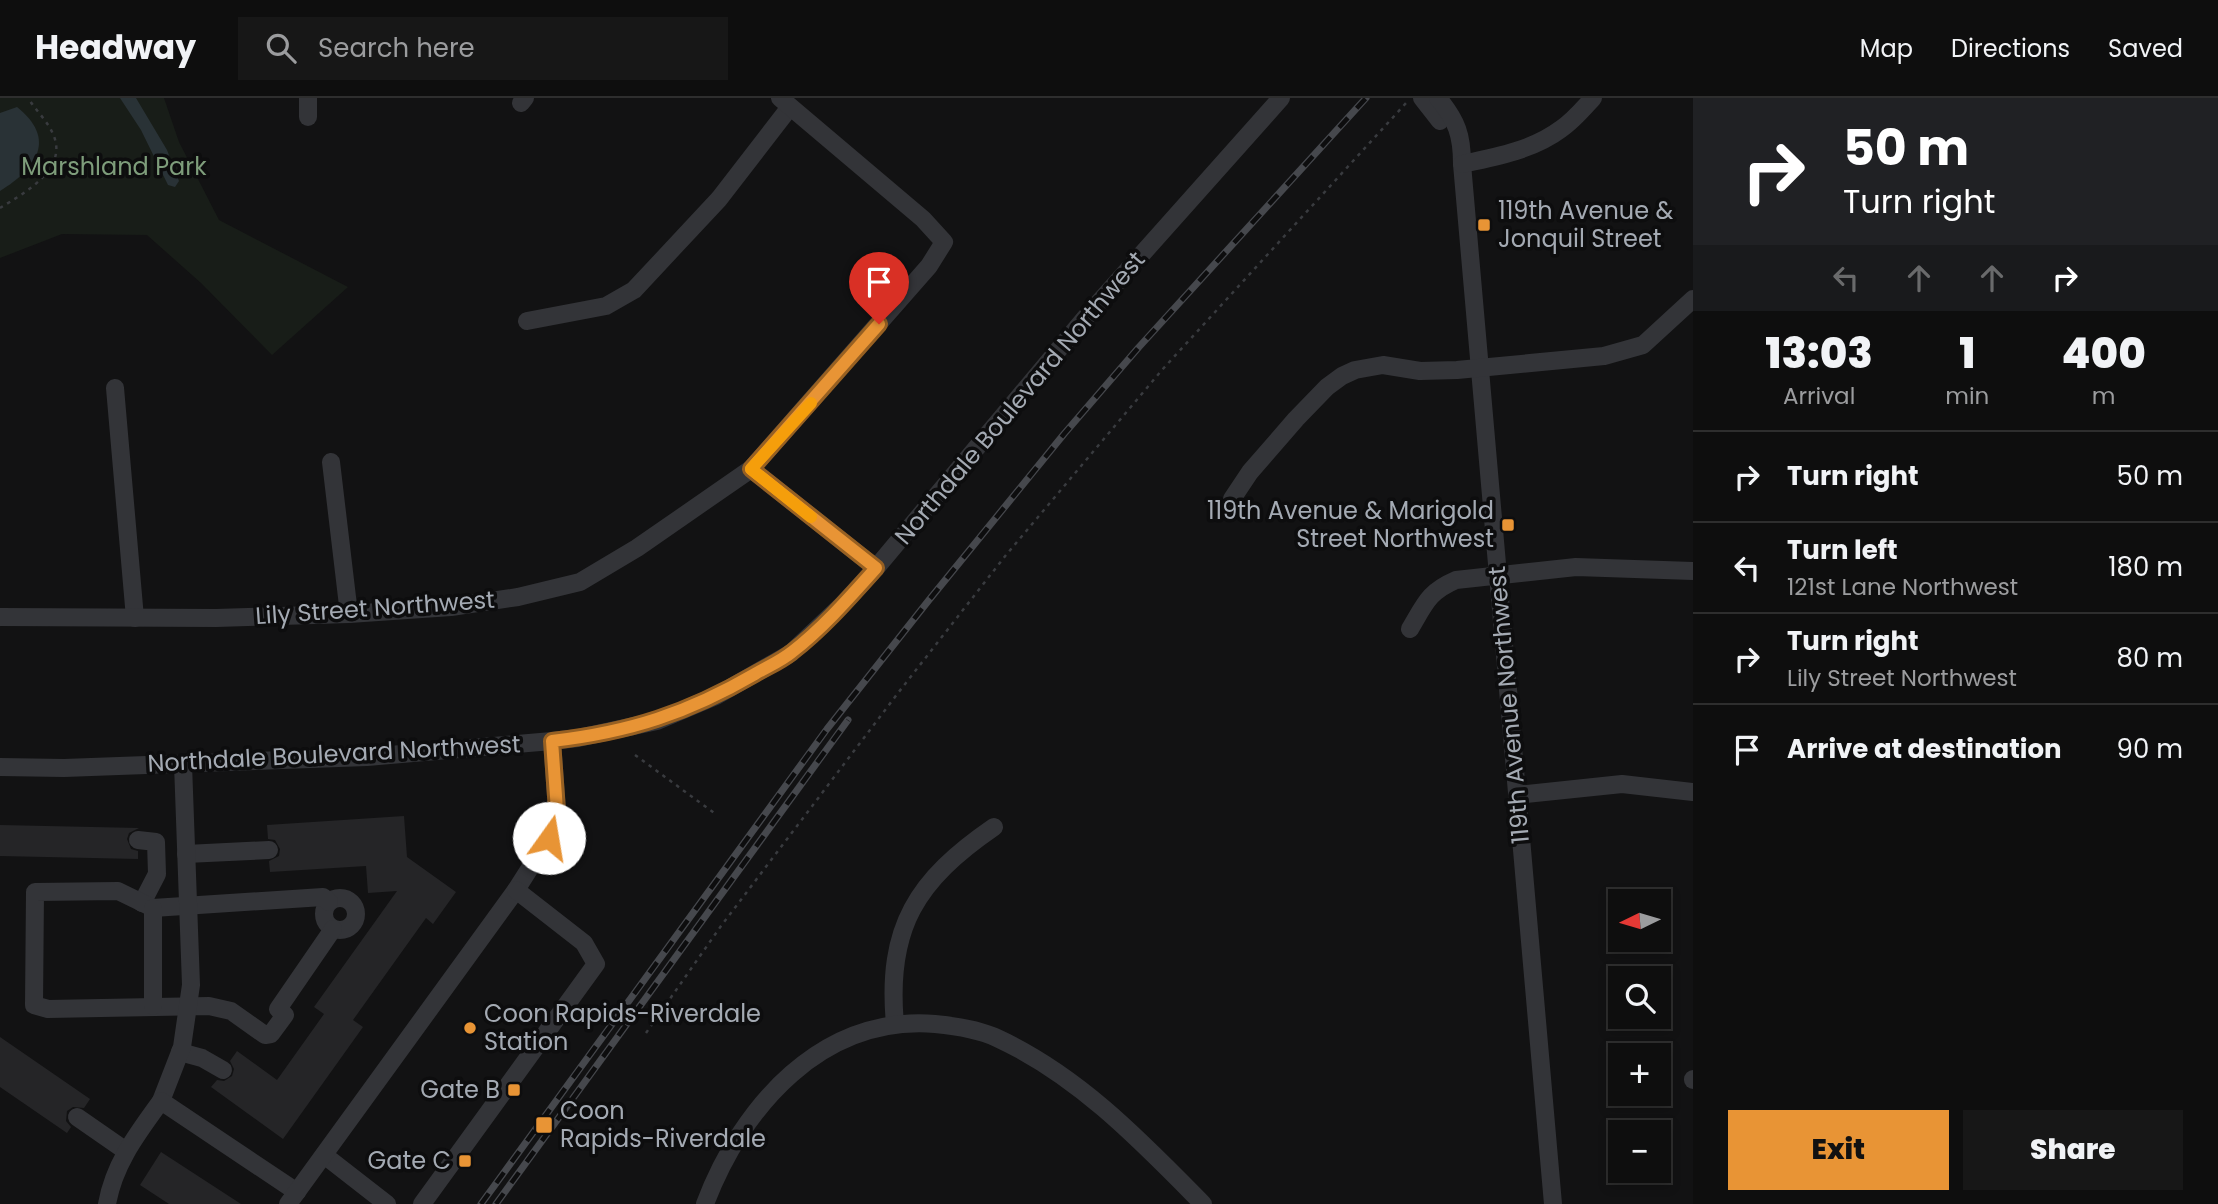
<!DOCTYPE html>
<html lang="en">
<head>
<meta charset="utf-8">
<style>
  :root { --surface:#0e0e0e; --page:#171717; --text:#f1f3f6; --muted:#9b9c9e; --line:#2e2e2e; --accent:#e89435 }
  body { margin:0; font-family:Poppins,sans-serif; background:var(--page); color:var(--text); height:100vh; display:flex; flex-direction:column; font-size:26px; white-space:nowrap }
  * { box-sizing:border-box; margin:0 }
  p { font-size:23px; color:var(--muted) }
  .icon { flex:none; width:38px; height:38px; fill:none; stroke:currentColor; stroke-width:2; stroke-linecap:round; stroke-linejoin:round }
  .map { position:relative; flex:1; overflow:hidden }
  .drawer { display:flex; flex-direction:column; background:var(--surface); width:525px }
  .drawer>* { flex:none }
  .guide { background:#202124; color:#fff; overflow:hidden }
  .needle { width:46px; rotate:265deg }
  .tools { position:absolute; left:1608px; top:791px; display:grid; gap:14px }
  .tools a { display:grid; place-items:center; width:63px; height:63px; border-radius:0px; background:var(--surface); box-shadow:0 4px 10px #0003,0 0 0 2px var(--line); font-size:35px }
  .pin { position:absolute; display:grid; place-items:center; width:60px; height:60px; color:#fff; margin:-72px -30px; border-radius:50% 50% 50% 0; rotate:-45deg; box-shadow:0 0 7px #0007 }
  .pin .icon { rotate:45deg }
  .me { position:absolute; width:77px; margin:-38px; rotate:13deg; stroke-linejoin:round; filter:drop-shadow(0 0 5px #0008) }
  .turn { display:flex; align-items:center; gap:24px; height:147px; padding:0 35px; font-size:32px }
  .turn .icon { width:91px; height:91px; stroke-width:2.5 }
  .turn b { display:block; font-size:49px; line-height:60px }
  .lanes { display:flex; align-items:center; height:66px; padding:0 35px; background:#0003; justify-content:center; gap:35px; direction:ltr }
  .lanes .off { opacity:.35 }
  .eta { display:flex; justify-content:space-evenly; align-items:center; height:119px; text-align:center }
  .eta b { font-size:42px; font-weight:800; line-height:49px }
  .action { display:flex; gap:14px; margin-top:auto; padding:14px 35px }
  .action a { flex:1; height:80px; border-radius:0px; background:var(--accent); color:#111; font-size:28px; font-weight:800; line-height:80px; text-align:center }
  .action a+a { background:var(--page); color:var(--text) }
  ul { padding:0; list-style:none }
  li { display:flex; align-items:center; gap:21px; height:91px; padding:0 35px; border-top:2px solid var(--line) }
  li div { flex:1 }
  li b { display:block; font-size:26px }
  li em { font-style:normal }
  header { display:flex; align-items:center; gap:42px; box-sizing:border-box; height:98px; padding:0 35px; background:var(--surface); border-bottom:2px solid var(--line) }
  header strong { font-size:33px }
  nav { display:flex; gap:38px; margin-inline-start:auto; font-size:24px }
  .search { width:490px; height:63px; background:var(--page); display:flex; align-items:center; gap:18px; box-sizing:border-box; padding:0 24px; border-radius:0px; color:var(--muted); font-size:26px }
  main { display:flex; flex:1; min-height:0 }
  .map>svg:first-child { display:block }
  .green { fill:#181d18 }
  .water { fill:#293236 }
  .building { fill:#252527 }
  .lines { fill:none; stroke-linecap:round; stroke-linejoin:round }
  .path { stroke:#393b3f; stroke-width:2.5; stroke-dasharray:3.5 5; stroke-linecap:butt }
  .minor { stroke:#333438; stroke-width:18 }
  .rail-casing { stroke:#46484d; stroke-width:7 }
  .rail { stroke:#0d0d0e; stroke-width:4.5; stroke-dasharray:13; stroke-linecap:butt }
  .route-casing { stroke:#976022; stroke-width:18 }
  .route { stroke:#e89435; stroke-width:12 }
  .slow { stroke:#f59e0b; stroke-width:12 }
  .poi-dot { fill:#e89435; stroke:#0d0d0e; stroke-width:2.5 }
  .labels { text-anchor:middle; stroke-width:7; stroke-linejoin:round; paint-order:stroke }
  .park-label { font-size:24px; fill:#7e9d7b; stroke:#0d0d0e }
  .poi-label { font-size:24px; fill:#a4aab3; stroke:#0d0d0e; text-anchor:start }
  .street-label { font-size:24px; fill:#a4aab3; stroke:#0d0d0e }
</style>
</head>
<body>
<header>
<strong>Headway</strong>
<div class="search"><svg class="icon" aria-label="search" viewBox="0 0 24 24"><circle cx="10" cy="10" r="6"/><path d="M15 15l6 6"/></svg>Search here</div>
<nav><a>Map</a><a>Directions</a><a>Saved</a></nav>
</header>
<main>
<div class="map">
<svg width="1693" height="1106" viewBox="0 0 1693 1106">
  <rect width="100%" height="100%" fill="#121213"/>
  <!-- green -->
  <polygon class="green" points="0,0 164,0 179,44 219,122 348,189 272,257 201,185 147,137 62,136 0,160"/>
  <!-- water -->
  <g class="water">
    <polygon points="120,0 136,0 167,52 179,83 175,89 168,87 141,32"/>
    <path d="M17,9c40,32 20,61 -17,84v-78z"/>
  </g>
  <!-- building -->
  <g class="building">
    <polygon points="404,718 407,759 456,794 433,826 426,820 353,922 363,929 283,1041 211,989 217,982 224,983 232,978 234,971 230,963 237,953 277,982 324,916 314,909 397,793 368,795 366,768 270,774 269,763 279,758 280,751 275,742 268,741 267,727"/>
    <polygon points="0,727 139,730 129,735 127,741 131,751 138,753 138,761 0,758"/>
    <polygon points="0,939 90,1001 84,1010 73,1009 67,1013 66,1023 71,1029 67,1035 0,989"/>
    <polygon points="161,1054 241,1106 169,1106 140,1087"/>
  </g>
  <g class="lines">
    <!-- path -->
    <g class="path">
      <path d="M0,110c24,-15 69,-39 53,-74 -6,-14 -17,-23 -25,-36"/>
      <polyline points="635,657 717,717"/>
      <polyline points="646,935 721,828 898,595 1006,457 1162,272 1407,4"/>
    </g>
    <!-- minor -->
    <g class="minor">
      <polyline points="1422,0 1440,23"/>
      <path d="M1438,0c19,23 24,37 24,66l91,1040"/>
      <polyline points="521,5 525,0"/>
      <polyline points="308,19 308,0"/>
      <path d="M1462,66c34,-7 71,-14 99,-35 12,-8 22,-20 32,-31"/>
      <polyline points="527,223 606,208 634,192 719,101 790,9"/>
      <polyline points="115,290 135,520"/>
      <polyline points="331,364 349,516"/>
      <polyline points="751,371 876,470"/>
      <polyline points="1232,401 1250,374 1296,321 1327,289 1342,278 1355,272 1383,267 1420,273 1457,272 1604,258 1643,247 1693,201"/>
      <polyline points="0,519 216,520 349,516 451,509 518,499 580,484 637,450 751,371 929,168 944,144 923,121 780,0"/>
      <path d="M1410,531c15,-25 18,-37 46,-49l120,-13 117,4"/>
      <polyline points="0,669 64,670 367,659 552,643 578,640 657,623 716,598 791,555 842,507 876,470 1085,220 1281,0"/>
      <polyline points="1517,697 1622,686 1693,694"/>
      <polyline points="138,742 156,744 157,776 142,805"/>
      <polyline points="186,756 269,752"/>
      <circle cx="340" cy="816" r="16"/>
      <polyline points="329,804 323,799 153,810 118,793 35,794 34,907 48,911 209,908 231,913 265,937 271,936 285,917 278,911 333,831"/>
      <polyline points="153,810 153,908"/>
      <path d="M895,926c-9,-97 22,-144 99,-197"/>
      <polyline points="180,954 202,960 223,972"/>
      <polyline points="1693,982 1693,981"/>
      <polyline points="161,1003 182,949 191,887 183,666"/>
      <polyline points="77,1019 126,1053"/>
      <polyline points="324,1057 387,1106"/>
      <path d="M107,1106c7,-40 30,-70 54,-103l136,91"/>
      <polyline points="288,1106 516,792 549,740 557,712 552,643"/>
      <polyline points="422,1106 596,866 584,845 516,792"/>
      <path d="M705,1106c37,-98 117,-189 230,-180 21,2 43,5 62,14 82,38 144,103 206,166"/>
    </g>
    <!-- rail casing -->
    <g class="rail-casing">
      <g id="rail">
        <polyline points="481,1106 827,631 929,502 1064,336 1139,249 1366,0"/>
        <polyline points="496,1106 848,622"/>
      </g>
    </g>
    <!-- rail -->
    <use href="#rail" class="rail"/>
  </g>
  <g class="lines">
    <!-- route casing -->
    <g class="route-casing">
      <path id="route" d="M549,740l8,-28 -5,-69c78,-9 136,-28 203,-67 12,-7 26,-13 37,-22 31,-24 58,-55 84,-84l-125,-99 128,-145"/>
    </g>
    <!-- route -->
    <use href="#route" class="route"/>
    <!-- slow -->
    <polyline class="slow" points="811,419 751,371 811,305"/>
  </g>
  <!-- markers -->
  <g class="poi-dot">
    <rect x="1477" y="120" width="14" height="14" rx="3.5"/>
    <rect x="1501" y="420" width="14" height="14" rx="3.5"/>
    <circle cx="470" cy="930" r="7"/>
    <rect x="507" y="985" width="14" height="14" rx="3.5"/>
    <rect x="535" y="1018" width="18" height="18" rx="3.5"/>
    <rect x="458" y="1056" width="14" height="14" rx="3.5"/>
  </g>
  <g class="labels">
    <!-- park labels -->
    <g class="park-label">
      <text x="114" y="77">Marshland Park</text>
    </g>
    <!-- poi labels -->
    <g class="poi-label">
      <text x="1498" y="121">119th Avenue &amp;<tspan x="1498" dy="28">Jonquil Street</tspan></text>
      <text x="1494" y="421" text-anchor="end">119th Avenue &amp; Marigold<tspan x="1494" dy="28">Street Northwest</tspan></text>
      <text x="484" y="924">Coon Rapids-Riverdale<tspan x="484" dy="28">Station</tspan></text>
      <text x="500" y="1000" text-anchor="end">Gate B</text>
      <text x="560" y="1021">Coon<tspan x="560" dy="28">Rapids-Riverdale</tspan></text>
      <text x="451" y="1071" text-anchor="end">Gate C</text>
    </g>
    <!-- street labels -->
    <g class="street-label">
      <text transform="translate(1020 300) rotate(-50)" y="8">Northdale Boulevard Northwest</text>
      <text transform="translate(375 510) rotate(-4)" y="8">Lily Street Northwest</text>
      <text transform="translate(1509 607) rotate(-95)" y="8">119th Avenue Northwest</text>
      <text transform="translate(334 656) rotate(-3)" y="8">Northdale Boulevard Northwest</text>
    </g>
  </g>
</svg>
<div class="tools">
<a><svg class="needle" viewBox="-14 -14 28 28"><path d="M0-13l5 13h-10z" fill="#e53935"/><path d="M0 13l5-13h-10z" fill="#9b9c9e"/></svg></a>
<a><svg class="icon" aria-label="search" viewBox="0 0 24 24"><circle cx="10" cy="10" r="6"/><path d="M15 15l6 6"/></svg></a>
<a>+</a>
<a>−</a>
</div>
<div class="pin" style="left:879px;top:226px;background:#d93025"><svg class="icon" aria-label="arrive" viewBox="0 0 24 24"><path d="M6 21V4h12l-3 4 3 4H6"/></svg></div>
<svg class="me" style="left:549px;top:740px" viewBox="-20 -20 40 40"><circle r="19" fill="#fff"/><path d="M0-13L10 11 0 6-10 11z" fill="#e89435"/></svg>
</div>
<section class="drawer">
<div class="guide">
<div class="turn"><svg class="icon" aria-label="right" viewBox="0 0 24 24"><path d="M7 20v-9h11M14 6l5 5-5 5"/></svg><div><b>50 m</b>Turn right</div></div>
<div class="lanes"><svg class="icon off" aria-label="left" viewBox="0 0 24 24"><path d="M17 20v-9H6M10 6l-5 5 5 5"/></svg><svg class="icon off" aria-label="ahead" viewBox="0 0 24 24"><path d="M12 20V5M6 11l6-6 6 6"/></svg><svg class="icon off" aria-label="ahead" viewBox="0 0 24 24"><path d="M12 20V5M6 11l6-6 6 6"/></svg><svg class="icon" aria-label="right" viewBox="0 0 24 24"><path d="M7 20v-9h11M14 6l5 5-5 5"/></svg></div>
</div>
<div class="eta">
<div><b>13:03</b><p>Arrival</p></div>
<div><b>1</b><p>min</p></div>
<div><b>400</b><p>m</p></div>
</div>
<ul>
<li><svg class="icon" aria-label="right" viewBox="0 0 24 24"><path d="M7 20v-9h11M14 6l5 5-5 5"/></svg><div><b>Turn right</b></div><em>50 m</em></li>
<li><svg class="icon" aria-label="left" viewBox="0 0 24 24"><path d="M17 20v-9H6M10 6l-5 5 5 5"/></svg><div><b>Turn left</b><p>121st Lane Northwest</p></div><em>180 m</em></li>
<li><svg class="icon" aria-label="right" viewBox="0 0 24 24"><path d="M7 20v-9h11M14 6l5 5-5 5"/></svg><div><b>Turn right</b><p>Lily Street Northwest</p></div><em>80 m</em></li>
<li><svg class="icon" aria-label="arrive" viewBox="0 0 24 24"><path d="M6 21V4h12l-3 4 3 4H6"/></svg><div><b>Arrive at destination</b></div><em>90 m</em></li>
</ul>
<div class="action"><a>Exit</a><a>Share</a></div>
</section>
</main>
</body>
</html>
